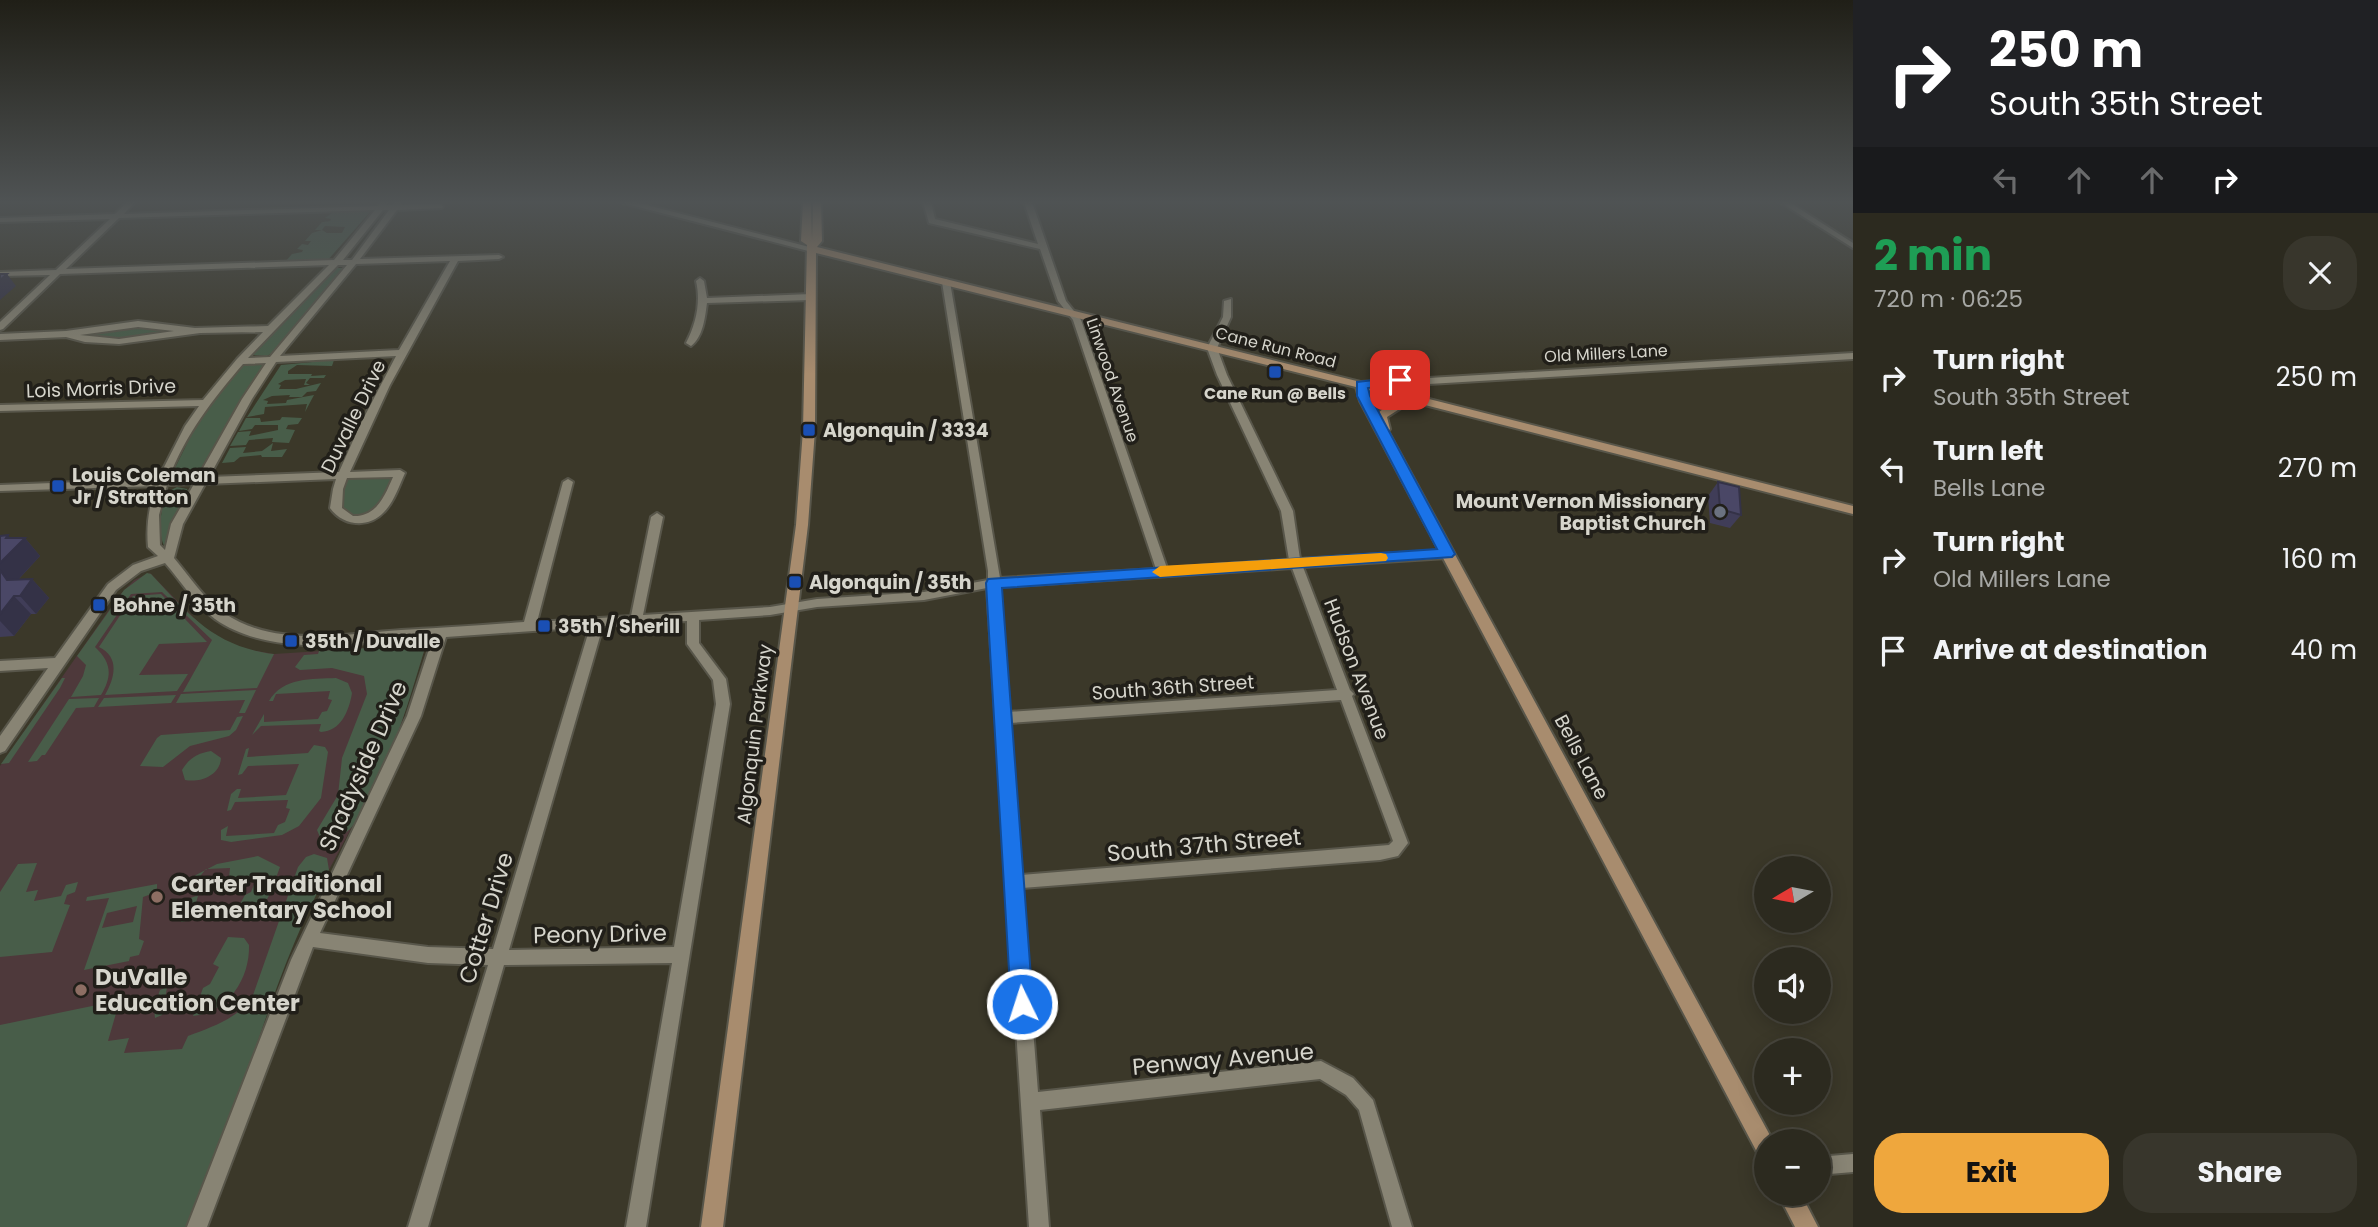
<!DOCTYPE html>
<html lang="en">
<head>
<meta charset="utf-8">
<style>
  :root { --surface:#2c2a1f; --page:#38362c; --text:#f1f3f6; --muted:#a6a7a4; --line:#48463d; --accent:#efa73d }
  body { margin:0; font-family:Poppins,sans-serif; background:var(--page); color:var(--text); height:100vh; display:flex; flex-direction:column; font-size:26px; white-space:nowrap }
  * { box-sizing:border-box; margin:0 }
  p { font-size:23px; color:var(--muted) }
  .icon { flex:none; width:38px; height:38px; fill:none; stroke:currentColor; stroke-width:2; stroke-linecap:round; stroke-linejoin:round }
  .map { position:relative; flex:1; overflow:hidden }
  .panel { display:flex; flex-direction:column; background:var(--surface); width:525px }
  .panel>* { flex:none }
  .hud { background:#202124; color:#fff; overflow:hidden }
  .needle { width:46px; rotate:260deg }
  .controls { position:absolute; left:1754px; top:856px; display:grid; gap:14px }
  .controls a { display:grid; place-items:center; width:77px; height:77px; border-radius:50%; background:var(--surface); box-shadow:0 4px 18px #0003,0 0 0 2px var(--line); font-size:35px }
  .pin { position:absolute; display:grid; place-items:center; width:60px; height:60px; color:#fff; margin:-30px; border-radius:14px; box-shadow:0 4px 10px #0006 }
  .me { position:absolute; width:77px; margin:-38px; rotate:356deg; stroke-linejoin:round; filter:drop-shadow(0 0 5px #0008) }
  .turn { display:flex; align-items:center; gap:24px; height:147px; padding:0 21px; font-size:32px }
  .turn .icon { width:91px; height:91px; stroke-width:2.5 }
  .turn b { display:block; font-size:49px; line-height:60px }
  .lanes { display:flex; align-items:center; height:66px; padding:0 21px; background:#0003; justify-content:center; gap:35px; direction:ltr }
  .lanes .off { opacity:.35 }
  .round { display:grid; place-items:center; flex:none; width:74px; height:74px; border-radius:28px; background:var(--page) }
  .headline { display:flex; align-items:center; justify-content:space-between; height:119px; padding:0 21px }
  h1 { font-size:42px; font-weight:700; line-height:52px; color:#1e9e55 }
  .button { display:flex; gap:14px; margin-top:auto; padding:14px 21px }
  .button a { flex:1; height:80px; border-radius:28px; background:var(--accent); color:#111; font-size:28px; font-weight:700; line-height:80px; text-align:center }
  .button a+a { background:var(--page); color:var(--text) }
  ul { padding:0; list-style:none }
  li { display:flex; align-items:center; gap:21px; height:91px; padding:0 21px }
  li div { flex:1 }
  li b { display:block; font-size:26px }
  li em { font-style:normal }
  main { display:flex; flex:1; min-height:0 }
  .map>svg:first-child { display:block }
  .education { fill:#4e393b }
  .green { fill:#485d49; fill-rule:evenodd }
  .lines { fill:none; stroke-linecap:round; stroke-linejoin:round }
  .minor-casing { stroke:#58564a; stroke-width:4 }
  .tertiary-casing { stroke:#58564a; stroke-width:4 }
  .secondary-casing { stroke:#58564a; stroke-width:4 }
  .minor { fill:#888474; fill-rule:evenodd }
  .tertiary { fill:#888474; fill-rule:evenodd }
  .secondary { fill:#a88c6e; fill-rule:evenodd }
  .wall { fill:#403d58 }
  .shaded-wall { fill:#343247 }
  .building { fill:#4a4766; stroke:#343247; stroke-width:2 }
  .route { fill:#1a73e8; stroke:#114b97; stroke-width:2 }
  .slow { fill:#f59e0b }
  .transit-dot { fill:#1a4fb4; stroke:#211f19; stroke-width:2.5 }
  .worship-dot { fill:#6b7280; stroke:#211f19; stroke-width:2.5 }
  .education-dot { fill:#8d6e63; stroke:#211f19; stroke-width:2.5 }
  .labels { text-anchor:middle; stroke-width:7; stroke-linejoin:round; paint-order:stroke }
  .far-street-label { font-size:16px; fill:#d6d5cc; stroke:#211f19 }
  .far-poi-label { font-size:16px; font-weight:bold; fill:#d6d5cc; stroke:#211f19 }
  .street-label { font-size:19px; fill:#d6d5cc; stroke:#211f19 }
  .poi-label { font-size:19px; font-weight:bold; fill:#d6d5cc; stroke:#211f19; text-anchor:start }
  .near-street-label { font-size:23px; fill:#d6d5cc; stroke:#211f19 }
  .near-poi-label { font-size:23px; font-weight:bold; fill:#d6d5cc; stroke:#211f19; text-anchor:start }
</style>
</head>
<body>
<main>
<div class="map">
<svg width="1853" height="1227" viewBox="0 0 1853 1227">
  <rect width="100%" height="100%" fill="#3b3829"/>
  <!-- education -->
  <polygon class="education" points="150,573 203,627 227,642 245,649 274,654 416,645 425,648 398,734 369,795 307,911 281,972 231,1121 0,1227 0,766 118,597 134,580"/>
  <!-- green -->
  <g class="green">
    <polygon points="371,211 327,261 285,262 292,254 302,252 303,250 297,249 302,244 308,245 311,241 305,241 312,233 322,230 327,233 342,233 345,227 325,226 322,230 315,230 322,222 330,221 331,219 325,218 332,213"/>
    <polygon points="333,268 346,268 274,352 267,356 251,355"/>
    <polygon points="141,326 170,330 168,333 122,340 91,337 93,333"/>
    <polygon points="334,360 332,366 297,365 288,371 288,374 312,374 311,376 326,375 324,378 310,378 306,383 310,385 304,385 306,379 285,380 278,384 281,385 279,389 296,389 321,383 316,391 307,392 302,397 289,397 290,395 272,396 263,400 268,401 267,404 286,403 287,400 314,395 305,412 307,404 265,407 264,414 247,417 281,365 312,362 283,361"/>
    <polygon points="264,363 265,365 233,413 200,470 197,473 172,474 201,415 242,364"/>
    <polygon points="282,417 302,418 298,424 288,425 286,429 295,430 289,443 272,442 273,438 249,440 246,445 230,446 238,432 251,431 249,436 278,430 278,425 255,425 252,429 239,431 246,418 260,418 261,422 280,420"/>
    <polygon points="273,443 271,451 287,449 282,457 262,457 261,455 240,457 234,462 222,463 230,448 246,447 243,453 262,451"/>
    <path d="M351,477h41l-16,34 -20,6c-19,-8 -15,-20 -11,-38z"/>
    <path d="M177,487l10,2 1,3 -24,54c-7,-15 -3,-38 3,-54z"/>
    <path d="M147,573l4,1c38,41 64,73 123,80l-17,34 -74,4 29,-52 -50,-48 -31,2 -36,53c16,15 18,28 6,48l-30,2 12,-21 3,-11 -9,-9 47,-66z"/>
    <path d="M161,594l46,48 -48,2 -20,31 49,-1 -11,17 -72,4c10,-17 15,-38 -6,-48l34,-51z"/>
    <path d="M416,645l9,3c-16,53 -31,105 -58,153 -5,8 -10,21 -17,28 -8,8 -19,11 -30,8l-3,-7 21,-35 4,-37 25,-64 -3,-18 -32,-8 -32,2 -5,-3 9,-12 14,-1 1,-3z"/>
    <polygon points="62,678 65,678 60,688 9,763 1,764"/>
    <path d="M336,678l12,5 4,10c-3,18 -11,38 -31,39l-2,-1 2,-7 -60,2 -9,9 12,-21v8l54,-3 4,-7 5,-1 5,-11 -4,-1 2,-8 -54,3 -3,7h-4c14,-24 43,-22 67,-23z"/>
    <polygon points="256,690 245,713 239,713 245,700 176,703 181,694"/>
    <polygon points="176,695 171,703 98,707 104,698"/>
    <polygon points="99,698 94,707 76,708 45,755 42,755 37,761 28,762 69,699"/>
    <polygon points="243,716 236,730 229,736 190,746 163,767 140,766 157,738 161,735 230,730 237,717"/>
    <polygon points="314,745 325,747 328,752 321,798 299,826 282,835 231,842 221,840 221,830 228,826 226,836 274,833 278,825 285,822 290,809 286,808 288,800 235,802 231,810 227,811 231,794 237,789 241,789 238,798 286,795 299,764 248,766 242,774 238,775 246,749 249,748 247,757 308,753"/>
    <path d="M211,751l10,7c-1,17 -20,25 -36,22l-3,-10c7,-12 16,-17 29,-19z"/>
    <path d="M314,854l13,4 2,12c-43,79 -68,163 -97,248 -13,37 -30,73 -45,109h-187v-202l126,-26 -2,7 -7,4 -9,31 21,-3 -5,15 58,-4 6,-13c24,-9 48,-17 64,-38l46,-131 8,-10z"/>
    <path d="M258,856l22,11c-9,24 -14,49 -43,53l-3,-2 3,-9 -45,2 -6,10 -5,1c0,-12 3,-25 17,-26l-3,10 45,-2 5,-9 6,-3 6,-15 -28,1 1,-10 -24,1 -9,11 -3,-4 23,-12z"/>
    <polygon points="37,863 26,892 38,890 34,901 61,896 66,885 78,882 75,892 67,895 64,904 70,905 52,952 0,957 0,892 18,864"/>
    <path d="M157,884v8l-14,5 -4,42 5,2 -5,14 -9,2 -1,4 -45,9 25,-72 -23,3 1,-4zM137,906l-4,16 -31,6 5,-15z"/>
    <path d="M228,937l16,1 5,7c1,34 -21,67 -56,71l10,-28 7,-4 9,-17 -6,-3z"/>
    <polygon points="167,987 165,1000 196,998 193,1004 167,1005 162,1015 155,1018 154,1008 160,990"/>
  </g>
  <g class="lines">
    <!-- minor casing -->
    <g class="minor-casing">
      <g id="minor">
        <path d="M127,202h8l-11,12 254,-8 3,-4h7l-2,3h7l2,-3h7l-1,3 38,-1 4,2 -1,2 -45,2 -37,49 139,-4 4,2 -4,2 -41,2 -68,124 -40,87 50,-2 5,3c-6,13 -11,29 -21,39 -16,17 -41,14 -54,-4l3,-19 3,-10 -131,5 -22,40 -9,34c16,19 29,40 50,55 51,35 120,21 177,17 41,-2 82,-5 123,-8l39,-140 5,-3 5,3 -36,140 94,-6 20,-99 6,-4 6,4 -20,98 127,-8 47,-8 107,-7 64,-12v-9l-46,-289 4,-3 4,3 50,296 156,-9 -83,-249 -15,-19 -18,-52 -111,-26 -6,-21h8l4,17 103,25 -14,-42h8l34,99 15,19 86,248 122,-8 -8,-49 -64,-136 -10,-27 16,-31 1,-16 7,-2v18l-14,31 10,27 66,136 7,48 147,-9 6,4 -6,4 -144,9 47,123 4,4 -2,2 56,147 -10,13 -18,4 -358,28 16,204 283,-31 32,17 20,22 39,127h-20l-33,-117 -13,-15 -26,-16 -280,31 9,117h-20l-42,-639 -63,12 -107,7 -47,8 -71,5v23l27,36 4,25 -84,523h-20l46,-264 -168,2 -76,262h-20l80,-262 -60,-2 -115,-16 -106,280h-20l104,-267 116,-244 26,-79c-66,5 -160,23 -218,-18 -21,-15 -33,-37 -50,-56l-24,8 -25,19 -111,161 -5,2v-17l48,-68 -48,3v-10l55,-3 53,-74 25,-19 25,-9 -10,-9c-2,-22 1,-41 8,-61l-156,5v-6l158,-6 27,-53 14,-20 -199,5v-6l203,-5 34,-41 26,-27 -63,1 -81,11 -34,-2 -19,-5 -66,3v-6l66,-3 72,-10 57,7 73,-2 61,-61 -269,9 -57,55 -3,1v-8l50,-47 -50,1v-4l56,-2 54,-51 -110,3v-4l115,-4zM375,210l-41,50 -268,9 53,-51zM383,210h6l-37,50h-9zM450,261l-51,89 -119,6 76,-92zM338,265h9l-77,92 -22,1zM138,327l36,4 -55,8 -39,-4zM396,356l-36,69 -21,47 -130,5 43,-78 24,-37zM266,363l-24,36 -44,78 -29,1c16,-43 44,-79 74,-114zM393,477c-8,18 -16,40 -40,39l-11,-8 1,-19 4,-11zM194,484l-23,40 -6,26 -5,-5 -1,-30 8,-30zM1292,568l45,122 -329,22 -9,-125zM687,621v23l26,36 3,24 -42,243 -165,3 94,-324zM590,627l-97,322 -65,-2 -108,-14 101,-217 25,-79zM1341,700l52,141 -4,4 -368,30 -12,-152z"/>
        <polygon points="1780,202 1789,202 1853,243 1853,248"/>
        <path d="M700,278l4,3 3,17 104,-4 4,3 -4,3 -104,3c-2,15 -4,34 -16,43l-5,-3c10,-19 15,-41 10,-62z"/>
        <polygon points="1853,353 1853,359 1361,388 1356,385 1361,382"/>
        <polygon points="1853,1154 1853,1172 1818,1175 1818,1157"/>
      </g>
    </g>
    <!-- tertiary casing -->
    <g class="tertiary-casing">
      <polygon id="tertiary" points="619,202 635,202 817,249 812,252"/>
    </g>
    <!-- secondary casing -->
    <g class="secondary-casing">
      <g id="secondary">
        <path d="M803,202h8l1,38 1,-38h8l1,39 -5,6 592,147 3,-16h8v14l9,7 424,107v8l-432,-110 -20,4 -14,9 3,12 -2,2 385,710h-7v18l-7,-3 -399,-755 -4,-14 -540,-134 -1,177 -7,95 -85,702h-22l95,-702 7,-95 4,-185 -6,-4zM1368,390l38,10 -18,5 -10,8z"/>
        <polygon points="1778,1194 1801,1194 1818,1227 1795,1227"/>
      </g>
    </g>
    <!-- minor -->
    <use href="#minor" class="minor"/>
    <!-- tertiary -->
    <use href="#tertiary" class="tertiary"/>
    <!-- secondary -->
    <use href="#secondary" class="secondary"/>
  </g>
  <!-- wall -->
  <g class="wall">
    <polygon points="1718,482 1741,515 1730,528 1710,523 1708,496"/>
    <polygon points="0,536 10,538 25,538 40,556 18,580 32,579 49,598 36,614 31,614 14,636 0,637"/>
  </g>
  <!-- shaded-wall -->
  <g class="shaded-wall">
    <polygon points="7,274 16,286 0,300 0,280"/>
    <polygon points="8,535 17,546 25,538 40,556 14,584 32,579 49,598 36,614 20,596 0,570 0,563 6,538"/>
    <polygon points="14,596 31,614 14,636 0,621 0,614"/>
  </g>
  <!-- building -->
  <g class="building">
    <polygon points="0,274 7,274 0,280"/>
    <polygon points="1718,482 1739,487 1741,515 1720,509"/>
    <polygon points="8,535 6,538 25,538 0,563 0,536"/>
    <polygon points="0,570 7,580 32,579 20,596 14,596 0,614"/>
  </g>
  <!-- sky -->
  <linearGradient id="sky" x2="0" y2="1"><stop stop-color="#201f17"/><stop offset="0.54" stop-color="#4f5354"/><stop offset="1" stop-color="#4f5354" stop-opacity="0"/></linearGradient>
  <rect width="1853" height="374" fill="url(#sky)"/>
  <!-- route -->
  <polygon class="route" points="1400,377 1404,378 1404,383 1368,388 1370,396 1455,554 1452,557 1002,588 1033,1004 1030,1012 1022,1015 1015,1012 1011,1004 986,583 988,579 1437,549 1357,396 1357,382"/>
  <!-- slow -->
  <polygon class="slow" points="1381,553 1386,554 1388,558 1386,561 1160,577 1152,572 1160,566"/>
  <!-- markers -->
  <g class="transit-dot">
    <rect x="1268" y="365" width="14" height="14" rx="3.5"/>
    <rect x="802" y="423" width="14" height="14" rx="3.5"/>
    <rect x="51" y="479" width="14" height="14" rx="3.5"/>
    <rect x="788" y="575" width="14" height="14" rx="3.5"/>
    <rect x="92" y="598" width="14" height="14" rx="3.5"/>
    <rect x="537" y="619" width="14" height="14" rx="3.5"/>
    <rect x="284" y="634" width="14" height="14" rx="3.5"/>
  </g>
  <circle class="worship-dot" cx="1720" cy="512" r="7"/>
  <g class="education-dot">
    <circle cx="157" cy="897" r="7"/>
    <circle cx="81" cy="990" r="7"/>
  </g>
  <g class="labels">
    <!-- far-street labels -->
    <g class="far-street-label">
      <text transform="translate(1276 347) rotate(14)" y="6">Cane Run Road</text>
      <text transform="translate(1606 353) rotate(-3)" y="6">Old Millers Lane</text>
      <text transform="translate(1113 380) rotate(71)" y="6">Linwood Avenue</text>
    </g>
    <!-- far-poi labels -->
    <g class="far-poi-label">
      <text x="1275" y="399">Cane Run @ Bells</text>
    </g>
    <!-- street labels -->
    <g class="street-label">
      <text transform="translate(101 388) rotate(-2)" y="7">Lois Morris Drive</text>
      <text transform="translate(353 416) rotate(-64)" y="7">Duvalle Drive</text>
      <text transform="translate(1357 669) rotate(69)" y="7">Hudson Avenue</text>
      <text transform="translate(1173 687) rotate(-4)" y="7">South 36th Street</text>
      <text transform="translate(754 734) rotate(-83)" y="7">Algonquin Parkway</text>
      <text transform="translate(1582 757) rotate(62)" y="7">Bells Lane</text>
    </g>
    <!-- poi labels -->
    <g class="poi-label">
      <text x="823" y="437">Algonquin / 3334</text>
      <text x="72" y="482">Louis Coleman<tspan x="72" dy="22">Jr / Stratton</tspan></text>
      <text x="1706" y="508" text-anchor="end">Mount Vernon Missionary<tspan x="1706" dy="22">Baptist Church</tspan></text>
      <text x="809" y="589">Algonquin / 35th</text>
      <text x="113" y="612">Bohne / 35th</text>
      <text x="558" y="633">35th / Sherill</text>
      <text x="305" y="648">35th / Duvalle</text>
    </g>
    <!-- near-street labels -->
    <g class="near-street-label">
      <text transform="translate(363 766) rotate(-66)" y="8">Shadyside Drive</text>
      <text transform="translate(1204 845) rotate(-5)" y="8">South 37th Street</text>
      <text transform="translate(486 918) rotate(-73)" y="8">Cotter Drive</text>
      <text transform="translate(600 934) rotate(-1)" y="8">Peony Drive</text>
      <text transform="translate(1223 1059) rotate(-5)" y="8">Penway Avenue</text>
    </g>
    <!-- near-poi labels -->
    <g class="near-poi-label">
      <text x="171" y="892">Carter Traditional<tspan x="171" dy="26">Elementary School</tspan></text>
      <text x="95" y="985">DuValle<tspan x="95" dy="26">Education Center</tspan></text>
    </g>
  </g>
</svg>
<div class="controls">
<a><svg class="needle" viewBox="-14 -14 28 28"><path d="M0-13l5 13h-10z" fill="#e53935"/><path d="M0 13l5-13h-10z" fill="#a6a7a4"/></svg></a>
<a><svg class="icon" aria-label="sound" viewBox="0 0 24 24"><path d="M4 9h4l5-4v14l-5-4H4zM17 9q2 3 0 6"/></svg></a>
<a>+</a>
<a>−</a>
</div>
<div class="pin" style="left:1400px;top:380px;background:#d93025"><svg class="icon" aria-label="arrive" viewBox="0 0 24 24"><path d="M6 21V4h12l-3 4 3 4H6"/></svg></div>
<svg class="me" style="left:1022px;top:1004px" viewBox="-20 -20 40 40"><circle r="17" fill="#1a73e8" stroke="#fff" stroke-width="3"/><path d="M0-11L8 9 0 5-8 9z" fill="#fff"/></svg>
</div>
<section class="panel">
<div class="hud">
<div class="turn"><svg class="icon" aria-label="right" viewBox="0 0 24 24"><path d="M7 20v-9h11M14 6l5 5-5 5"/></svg><div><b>250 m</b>South 35th Street</div></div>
<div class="lanes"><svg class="icon off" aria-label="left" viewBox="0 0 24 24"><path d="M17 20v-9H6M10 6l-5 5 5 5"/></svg><svg class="icon off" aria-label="ahead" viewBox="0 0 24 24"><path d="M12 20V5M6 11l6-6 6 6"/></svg><svg class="icon off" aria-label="ahead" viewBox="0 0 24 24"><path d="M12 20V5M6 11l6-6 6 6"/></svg><svg class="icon" aria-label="right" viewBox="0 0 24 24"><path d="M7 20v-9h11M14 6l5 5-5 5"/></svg></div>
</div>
<div class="headline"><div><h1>2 min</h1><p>720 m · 06:25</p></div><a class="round"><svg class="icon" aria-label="close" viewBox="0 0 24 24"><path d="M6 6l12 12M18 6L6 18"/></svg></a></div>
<ul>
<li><svg class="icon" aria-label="right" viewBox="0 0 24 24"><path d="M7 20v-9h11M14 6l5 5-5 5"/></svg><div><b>Turn right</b><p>South 35th Street</p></div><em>250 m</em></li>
<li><svg class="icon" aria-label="left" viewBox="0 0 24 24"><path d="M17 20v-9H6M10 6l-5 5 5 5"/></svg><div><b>Turn left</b><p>Bells Lane</p></div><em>270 m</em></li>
<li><svg class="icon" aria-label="right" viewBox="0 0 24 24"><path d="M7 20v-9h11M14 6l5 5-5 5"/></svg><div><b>Turn right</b><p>Old Millers Lane</p></div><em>160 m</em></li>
<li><svg class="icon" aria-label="arrive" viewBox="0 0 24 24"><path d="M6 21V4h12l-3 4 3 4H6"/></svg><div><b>Arrive at destination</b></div><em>40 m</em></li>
</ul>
<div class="button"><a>Exit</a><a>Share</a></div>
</section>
</main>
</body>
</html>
